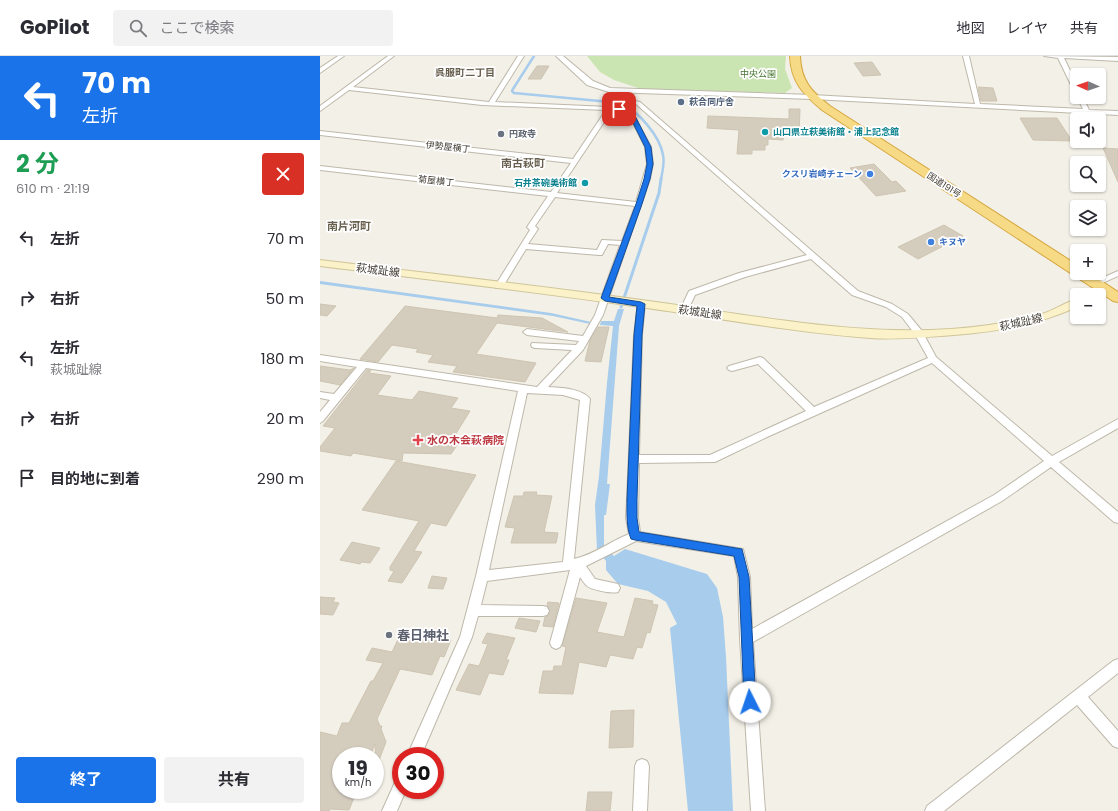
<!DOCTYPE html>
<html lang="ja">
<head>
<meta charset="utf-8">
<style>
  :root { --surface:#fff; --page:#f2f2f3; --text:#2b2b33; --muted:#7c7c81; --line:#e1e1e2; --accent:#1a73e8 }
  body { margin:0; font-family:Poppins,"Noto Sans JP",sans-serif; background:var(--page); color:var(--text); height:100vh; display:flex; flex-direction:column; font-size:15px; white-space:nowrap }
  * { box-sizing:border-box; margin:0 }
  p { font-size:13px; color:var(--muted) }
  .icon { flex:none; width:22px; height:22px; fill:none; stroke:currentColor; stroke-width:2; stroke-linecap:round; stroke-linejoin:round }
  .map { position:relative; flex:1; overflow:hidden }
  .panel { display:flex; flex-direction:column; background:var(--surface); width:320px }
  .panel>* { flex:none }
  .hud { background:#1a73e8; color:#fff; overflow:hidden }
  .needle { width:26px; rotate:272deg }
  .buttons { position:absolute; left:750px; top:12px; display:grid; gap:8px }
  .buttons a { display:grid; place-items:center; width:36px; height:36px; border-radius:4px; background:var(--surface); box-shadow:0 1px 3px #0004; font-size:20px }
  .speed { position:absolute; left:12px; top:691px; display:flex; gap:8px; font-size:20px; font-weight:700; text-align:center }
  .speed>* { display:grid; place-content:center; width:52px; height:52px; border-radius:50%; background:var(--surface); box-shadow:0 1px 3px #0004; line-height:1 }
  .speed small { font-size:10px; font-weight:400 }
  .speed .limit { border:6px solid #d22; background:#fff; color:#111 }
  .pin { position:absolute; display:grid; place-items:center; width:34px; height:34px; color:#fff; margin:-17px; border-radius:8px; box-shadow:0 2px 6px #0006 }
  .me { position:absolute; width:44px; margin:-22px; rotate:356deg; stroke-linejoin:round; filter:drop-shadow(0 0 3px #0008) }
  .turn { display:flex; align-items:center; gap:14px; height:84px; padding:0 16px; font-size:18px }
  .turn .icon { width:52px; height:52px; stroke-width:2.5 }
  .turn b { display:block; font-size:28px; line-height:34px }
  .round { display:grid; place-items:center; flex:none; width:42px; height:42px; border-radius:4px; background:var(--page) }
  .overview { display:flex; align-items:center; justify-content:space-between; height:68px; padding:0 16px }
  h1 { font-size:24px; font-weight:700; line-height:30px; color:#1e9e55 }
  .button { display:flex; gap:8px; margin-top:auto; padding:8px 16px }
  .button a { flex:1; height:46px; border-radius:4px; background:var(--accent); color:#fff; font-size:16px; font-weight:700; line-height:46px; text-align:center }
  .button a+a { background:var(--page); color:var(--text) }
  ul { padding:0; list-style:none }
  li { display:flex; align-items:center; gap:12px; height:60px; padding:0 16px }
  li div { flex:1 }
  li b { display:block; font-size:15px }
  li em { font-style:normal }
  header { display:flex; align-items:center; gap:24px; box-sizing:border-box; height:56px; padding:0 20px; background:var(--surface); border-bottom:1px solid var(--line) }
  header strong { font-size:19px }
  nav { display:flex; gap:22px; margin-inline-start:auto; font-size:14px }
  .search { width:280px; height:36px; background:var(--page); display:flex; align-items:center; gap:10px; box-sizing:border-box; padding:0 14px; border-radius:4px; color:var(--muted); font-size:15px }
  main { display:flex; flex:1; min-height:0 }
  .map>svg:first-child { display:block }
  .green { fill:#cbe5b2 }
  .water { fill:#a7ccec }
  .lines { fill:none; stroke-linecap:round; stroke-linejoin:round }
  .stream-far1 { stroke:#a7ccec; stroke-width:2.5 }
  .stream { stroke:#a7ccec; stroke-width:3 }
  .building { fill:#d4ccbd; stroke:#cec4b1 }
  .minor-casing { stroke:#beb8aa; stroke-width:2 }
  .tertiary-casing { stroke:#beb8aa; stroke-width:2 }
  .secondary-casing { stroke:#d0c499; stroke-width:2 }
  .trunk-casing { stroke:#d5a63f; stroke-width:2 }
  .minor { fill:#fff; fill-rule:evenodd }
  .tertiary { fill:#fff; fill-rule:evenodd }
  .secondary { fill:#fbf2c9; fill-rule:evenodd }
  .trunk { fill:#f7da85; fill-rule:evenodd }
  .route { fill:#1a73e8; stroke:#114b97 }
  .service-dot { fill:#5c6f8a; stroke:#fff; stroke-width:1.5 }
  .culture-dot { fill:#0f9aa8; stroke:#fff; stroke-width:1.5 }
  .worship-dot { fill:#6b7280; stroke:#fff; stroke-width:1.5 }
  .shop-dot { fill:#3f7fe0; stroke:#fff; stroke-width:1.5 }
  .health-dot { fill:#e0444e; stroke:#fff; stroke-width:1.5 }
  .labels { text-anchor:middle; stroke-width:3.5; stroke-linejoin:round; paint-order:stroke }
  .far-park-label { font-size:9px; fill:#44742d; stroke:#fff }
  .far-service-label { font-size:9px; font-weight:bold; fill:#4e5e75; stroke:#fff; text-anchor:start }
  .far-culture-label { font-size:9px; font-weight:bold; fill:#0d838f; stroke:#fff; text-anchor:start }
  .far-worship-label { font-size:9px; font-weight:bold; fill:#5b616d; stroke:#fff; text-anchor:start }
  .far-street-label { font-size:9px; fill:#454037; stroke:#fff }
  .far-shop-label { font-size:9px; font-weight:bold; fill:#366cbe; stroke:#fff; text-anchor:end }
  .far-neighbourhood-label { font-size:10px; font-weight:bold; fill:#685f4e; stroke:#fff }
  .far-quarter-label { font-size:11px; font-weight:bold; fill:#685f4e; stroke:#fff }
  .street-label { font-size:11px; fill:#454037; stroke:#fff }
  .health-label { font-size:11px; font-weight:bold; fill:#be3a42; stroke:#fff; text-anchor:start }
  .near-worship-label { font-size:13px; font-weight:bold; fill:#5b616d; stroke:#fff; text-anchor:start }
</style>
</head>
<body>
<header>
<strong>GoPilot</strong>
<div class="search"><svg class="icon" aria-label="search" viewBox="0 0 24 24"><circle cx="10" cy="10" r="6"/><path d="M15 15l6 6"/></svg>ここで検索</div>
<nav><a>地図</a><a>レイヤ</a><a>共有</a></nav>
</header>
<main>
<section class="panel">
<div class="hud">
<div class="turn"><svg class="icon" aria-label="left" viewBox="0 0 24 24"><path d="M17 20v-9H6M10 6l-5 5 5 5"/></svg><div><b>70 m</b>左折</div></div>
</div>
<div class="overview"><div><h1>2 分</h1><p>610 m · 21:19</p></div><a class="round" style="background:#d93025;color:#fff"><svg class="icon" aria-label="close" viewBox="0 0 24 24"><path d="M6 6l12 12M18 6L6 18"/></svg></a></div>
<ul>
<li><svg class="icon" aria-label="left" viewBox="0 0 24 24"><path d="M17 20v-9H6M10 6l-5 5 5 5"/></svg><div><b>左折</b></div><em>70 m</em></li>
<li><svg class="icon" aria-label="right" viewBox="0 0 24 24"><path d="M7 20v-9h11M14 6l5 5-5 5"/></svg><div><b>右折</b></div><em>50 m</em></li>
<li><svg class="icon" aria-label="left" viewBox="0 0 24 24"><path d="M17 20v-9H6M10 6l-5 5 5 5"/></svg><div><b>左折</b><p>萩城趾線</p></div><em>180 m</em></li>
<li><svg class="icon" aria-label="right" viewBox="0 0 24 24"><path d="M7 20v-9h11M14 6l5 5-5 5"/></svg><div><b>右折</b></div><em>20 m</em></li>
<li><svg class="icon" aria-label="arrive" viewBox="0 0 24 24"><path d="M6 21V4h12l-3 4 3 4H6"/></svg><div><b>目的地に到着</b></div><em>290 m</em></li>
</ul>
<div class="button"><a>終了</a><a>共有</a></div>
</section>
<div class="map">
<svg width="798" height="755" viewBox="0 0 798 755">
  <rect width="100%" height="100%" fill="#f3f0e7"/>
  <!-- green -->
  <polygon class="green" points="267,0 466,0 465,13 472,32 465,37 321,33 294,24 280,16"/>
  <!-- water -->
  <g class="water">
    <polygon points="0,225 231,257 271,266 270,268 233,260 0,228"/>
    <polygon points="298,253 304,253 299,270 287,428 290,428 286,459 284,459 284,489 294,500 305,493 387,518 397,532 403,561 406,601 413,755 368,755 350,572 357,568 346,546 328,535 298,528 286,514 286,505 277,494 275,449 279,420 287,327 293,270 280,269 281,265 294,265"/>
  </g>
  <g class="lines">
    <!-- stream-far1 -->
    <path class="stream-far1" d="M214,0l-21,33 -1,2 2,2 107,10c17,8 39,33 42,52 2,8 -1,18 -2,25"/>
    <!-- stream -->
    <polyline class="stream" points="301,251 339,137 341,123"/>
  </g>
  <!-- building -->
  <g class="building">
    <polygon points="552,6 561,19 543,20 534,7"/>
    <polygon points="217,10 229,10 221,23 208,23"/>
    <polygon points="658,31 673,32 677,45 661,45"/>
    <polygon points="469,53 480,53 479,79 464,78 463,84 448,83 448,89 445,89 445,94 432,94 432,98 417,98 419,74 387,72 388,60 469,63"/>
    <polygon points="700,62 737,62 752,85 713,84"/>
    <polygon points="783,92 798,93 798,126"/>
    <polygon points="554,108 572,126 576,125 586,135 556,140 530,112"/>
    <polygon points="624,169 643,180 598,203 578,191"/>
    <polygon points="0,248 16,250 7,260 0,259"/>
    <polygon points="85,250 177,262 178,259 222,262 248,276 177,267 156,298 216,307 205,326 133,316 137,310 108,306 113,299 96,296 98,293 72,289 58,306 40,303"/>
    <polygon points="278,271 289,271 281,306 265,305 270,284"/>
    <polygon points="0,310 30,314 34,312 20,329 0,325"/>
    <polygon points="47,314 51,314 49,317 71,320 57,339 92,344 99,335 138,342 131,352 150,355 132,384 140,385 131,398 83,397 82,405 33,397 31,400 0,395 0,391 15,372 3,370"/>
    <polygon points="76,405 156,419 126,470 111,467 94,495 102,496 82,527 68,525 74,515 70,514 70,511 99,465 42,454"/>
    <polygon points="204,436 217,436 216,439 232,440 224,476 238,477 236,487 191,487 195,472 185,471 194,440 203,440"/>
    <polygon points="32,486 60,492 50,507 42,506 40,508 20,504"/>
    <polygon points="112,520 127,522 123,533 108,532"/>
    <polygon points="0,541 15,542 13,546 19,547 13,559 0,558"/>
    <polygon points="256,542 287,547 277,576 304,581 315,542 333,545 332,548 338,549 330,577 327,576 322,592 317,591 313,603 290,599 286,611 259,606 253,638 219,637 223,615 233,615 234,610 242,610 246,591 242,590"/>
    <polygon points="228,546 239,547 233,571 223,570 225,561 228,560 230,556 227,549"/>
    <polygon points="199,562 220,565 216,576 195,572"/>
    <polygon points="94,573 111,576 108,581 131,584 124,601 120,600 112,619 80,613 57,663 60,670 62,670 61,673 66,686 56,712 55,688 50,700 21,700 21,734 37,734 29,754 10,753 9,755 0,755 0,676 17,680 22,667 29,667 51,625 53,625 63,607 46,604 52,592 72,596 82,575 92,577"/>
    <polygon points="167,577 195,582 186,604 189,604 183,619 169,617 160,639 136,634 149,608 159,610 168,588 162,587"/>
    <polygon points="314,654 313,691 289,692 291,655"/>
    <polygon points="268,736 292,736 290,755 266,755"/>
  </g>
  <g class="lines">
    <!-- minor casing -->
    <g class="minor-casing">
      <g id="minor">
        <polygon points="18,0 24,0 0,17 0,12"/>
        <path d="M68,0h6l-41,31 136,15 29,-46h6l-29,46 114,5 7,-2v2l5,1 13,7 17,32 2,17 -3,15 -47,136 -20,35 -35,37c12,1 34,1 42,12l-16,160c19,-4 37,-18 55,-25l-3,-16 1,-19 7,-164 4,-33 3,-1 4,3 -3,31 -3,120h71l96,-44 -48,-47 -26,7 -3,-1 -2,-2 2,-2 31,-9 3,1 51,49 114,-49 -14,-25 -12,-16 -16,-10 -34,-12 -41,-36 -66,18 -50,18 -8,17h-6l-1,-2 9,-19 50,-18 68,-18 -171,-151 -20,-3 -1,-1 3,-2 22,4 218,189 34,13 16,10 14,17 14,26 116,99 66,-37v9l-59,34 59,50v11l-4,-1 -63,-55 -49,34 -249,141 12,169h-14l-11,-172 -2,-62 -4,-21 -98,-15 -50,25 9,13 23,5 2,4 -2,4c-5,2 -28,-2 -32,-7 -2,-2 -4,-5 -6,-8l-18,66 -2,4 -4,2 -4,-2 -2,-4 20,-73 -83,11 -6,24 62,1 4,1 2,4 -2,4 -4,1h-65l-6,21 -51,119h-14l53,-119 16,-61 42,-185 -152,-23 -43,53 -3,2v-11l10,-12 -10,-2v-6l14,2 23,-27 -37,-6v-6l217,32 35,-37 -37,-2 -3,-1 -1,-2 1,-2 44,2 3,-4 -52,-6 -4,-3 4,-3 56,7 12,-21 25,-70 -12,-1 -6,11h-3l-73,-6 -24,39h-6l-1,-2 35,-56 -3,-3 21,-31 -228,-26v-4l231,26 20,-29 -251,-28v-4l253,28 33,-49 -124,-5 -133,-15 -29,21v-5zM292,54l6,1 12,6 15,30 2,17 -11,38 -79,-9zM235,141l80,9 -13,35 -20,-1 -5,10 -69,-6 10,-15 -3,-3zM612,307l112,98 -50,34 -242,134 -2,-52 -7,-28 -103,-17 -2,-14 1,-55 76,-1 52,-25zM207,337l36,2 17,5 -17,162 -74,8z"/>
        <polygon points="643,0 649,0 660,48 763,53 757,41 763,41 769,54 798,55 798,59 492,43 489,41 492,39 655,48"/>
        <polygon points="724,0 798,1 798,5 744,2 757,29 757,37 754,35 738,2"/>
        <polygon points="798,215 798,220 778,229 772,229 771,227"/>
        <polygon points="798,603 798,617 768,641 798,675 798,692 793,690 757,649 624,755 605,755 607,750 793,605"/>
        <polygon points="322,703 327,705 329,710 327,755 313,755 315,710 317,705"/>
        <polygon points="81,722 81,734 86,734 77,755 62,755 76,724"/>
      </g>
    </g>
    <!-- tertiary casing -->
    <g class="tertiary-casing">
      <polygon id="tertiary" points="236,0 243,0 273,25 290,32 492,39 496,41 492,43 289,36 267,29"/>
    </g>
    <!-- secondary casing -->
    <g class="secondary-casing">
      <g id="secondary">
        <path d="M0,204c112,14 224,26 336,42 110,15 222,39 333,23 19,-3 38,-6 56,-12 11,-4 21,-11 32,-14v8c-40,18 -80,25 -123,28 -28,2 -56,5 -84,3 -80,-6 -158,-21 -237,-32 -104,-15 -209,-27 -313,-40z"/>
        <polygon points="787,232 791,233 793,235 791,237 779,242 779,239 770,239 772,237"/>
      </g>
    </g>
    <!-- trunk casing -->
    <g class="trunk-casing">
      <path id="trunk" d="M470,0h10c1,25 11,35 30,50l247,159v8h12l29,19v10l-5,-1 -291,-191c-19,-16 -31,-28 -32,-54z"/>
    </g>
    <!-- minor -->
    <use href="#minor" class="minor"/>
    <!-- tertiary -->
    <use href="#tertiary" class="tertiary"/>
    <!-- secondary -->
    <use href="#secondary" class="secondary"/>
    <!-- trunk -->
    <use href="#trunk" class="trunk"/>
  </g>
  <!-- route -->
  <path class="route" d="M297,51h4l14,9 16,31 2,17 -3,15 -8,25 -33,93 32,5 4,2 -3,31 -5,164v19l2,14 103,17 7,28 7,125 -1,4 -5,2 -4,-2 -2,-4 -5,-125 -5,-21 -99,-16 -4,-1c-5,-12 -4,-28 -4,-40l7,-164 3,-29 -32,-5 -4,-3 35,-94 8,-25 3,-15 -2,-17 -15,-30 -13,-7z"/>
  <!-- markers -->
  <circle class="service-dot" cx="361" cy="46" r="4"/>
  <g class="culture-dot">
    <circle cx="445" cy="76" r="4"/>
    <circle cx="265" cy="127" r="4"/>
  </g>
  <g class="worship-dot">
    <circle cx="181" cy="78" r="4"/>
    <circle cx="69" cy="579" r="4"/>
  </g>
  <g class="shop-dot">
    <circle cx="550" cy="118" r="4"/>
    <circle cx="611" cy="186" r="4"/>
  </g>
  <path class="health-dot" d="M96 378h4v4h4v4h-4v4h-4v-4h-4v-4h4z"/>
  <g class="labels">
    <!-- far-park labels -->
    <g class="far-park-label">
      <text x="438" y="21">中央公園</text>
    </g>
    <!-- far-service labels -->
    <g class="far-service-label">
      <text x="369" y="49">萩合同庁舎</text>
    </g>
    <!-- far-culture labels -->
    <g class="far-culture-label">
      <text x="453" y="79">山口県立萩美術館・浦上記念館</text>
      <text x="257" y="130" text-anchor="end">石井茶碗美術館</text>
    </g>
    <!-- far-worship labels -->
    <g class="far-worship-label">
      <text x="189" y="81">円政寺</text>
    </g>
    <!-- far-street labels -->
    <g class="far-street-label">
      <text transform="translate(128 91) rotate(6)" y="3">伊勢屋横丁</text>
      <text transform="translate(116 125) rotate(6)" y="3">菊屋横丁</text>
      <text transform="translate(624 129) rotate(33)" y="3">国道191号</text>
    </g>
    <!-- far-shop labels -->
    <g class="far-shop-label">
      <text x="542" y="121">クスリ岩崎チェーン</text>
      <text x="619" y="189" text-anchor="start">キヌヤ</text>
    </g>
    <!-- far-neighbourhood labels -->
    <g class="far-neighbourhood-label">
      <text x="145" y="20">呉服町二丁目</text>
    </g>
    <!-- far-quarter labels -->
    <g class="far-quarter-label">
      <text x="203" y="111">南古萩町</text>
      <text x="29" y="174">南片河町</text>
    </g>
    <!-- street labels -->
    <g class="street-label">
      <text transform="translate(58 214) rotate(7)" y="4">萩城趾線</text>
      <text transform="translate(380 256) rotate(8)" y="4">萩城趾線</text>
      <text transform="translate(701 266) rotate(-13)" y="4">萩城趾線</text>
    </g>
    <!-- health labels -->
    <g class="health-label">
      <text x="107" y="388">水の木会萩病院</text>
    </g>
    <!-- near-worship labels -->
    <g class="near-worship-label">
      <text x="77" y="584">春日神社</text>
    </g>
  </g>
</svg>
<div class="buttons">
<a><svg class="needle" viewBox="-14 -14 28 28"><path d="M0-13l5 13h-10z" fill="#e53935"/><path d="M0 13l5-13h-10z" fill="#7c7c81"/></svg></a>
<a><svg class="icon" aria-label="sound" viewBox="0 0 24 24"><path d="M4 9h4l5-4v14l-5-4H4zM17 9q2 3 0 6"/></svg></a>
<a><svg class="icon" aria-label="search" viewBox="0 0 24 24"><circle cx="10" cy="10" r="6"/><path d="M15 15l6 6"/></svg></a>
<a><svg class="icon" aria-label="layers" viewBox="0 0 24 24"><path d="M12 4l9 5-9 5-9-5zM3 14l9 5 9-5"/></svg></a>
<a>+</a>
<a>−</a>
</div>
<div class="speed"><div>19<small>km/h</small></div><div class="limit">30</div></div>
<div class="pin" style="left:299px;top:53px;background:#d93025"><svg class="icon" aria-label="arrive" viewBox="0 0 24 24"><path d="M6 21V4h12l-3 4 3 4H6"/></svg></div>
<svg class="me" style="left:430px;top:646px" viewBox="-20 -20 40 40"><circle r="19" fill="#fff"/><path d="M0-13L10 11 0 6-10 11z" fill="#1a73e8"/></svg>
</div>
</main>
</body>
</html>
